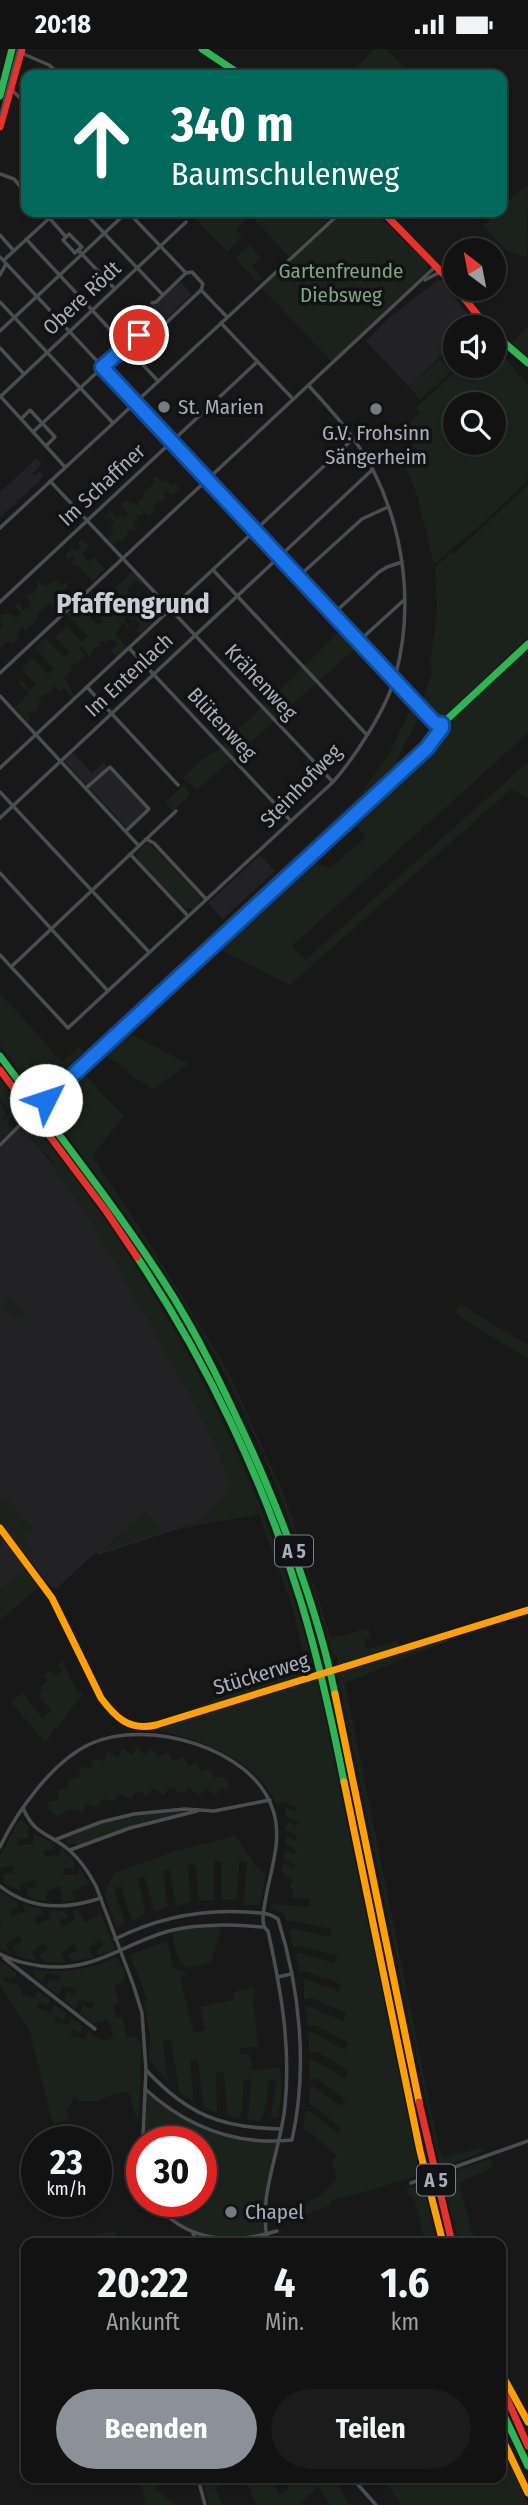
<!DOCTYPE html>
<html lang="de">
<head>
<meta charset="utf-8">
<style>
  :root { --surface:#121212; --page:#1b1b1b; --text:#f1f3f6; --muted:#9c9e9f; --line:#313232; --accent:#8c9099 }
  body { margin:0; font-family:"Fira Sans Condensed",sans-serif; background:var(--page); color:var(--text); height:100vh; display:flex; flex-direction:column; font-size:26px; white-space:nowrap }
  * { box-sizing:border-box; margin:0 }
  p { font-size:23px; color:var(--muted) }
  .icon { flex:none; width:38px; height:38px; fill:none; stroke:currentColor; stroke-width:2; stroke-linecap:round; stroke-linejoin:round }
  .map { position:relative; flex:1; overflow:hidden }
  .panel { position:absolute; left:21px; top:2189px; width:485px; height:245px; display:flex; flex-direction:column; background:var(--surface); border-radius:14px; box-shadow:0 2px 5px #0004,0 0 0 2px var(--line) }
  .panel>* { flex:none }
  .top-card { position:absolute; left:21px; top:21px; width:486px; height:147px; border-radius:14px; box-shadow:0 2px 5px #0004,0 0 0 2px var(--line); background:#00695c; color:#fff; overflow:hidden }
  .needle { width:46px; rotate:328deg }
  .controls { position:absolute; left:443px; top:189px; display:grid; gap:14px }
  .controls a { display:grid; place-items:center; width:63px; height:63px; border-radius:50%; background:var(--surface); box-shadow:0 2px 5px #0004,0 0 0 2px var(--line); font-size:35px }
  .speed { position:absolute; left:21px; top:2077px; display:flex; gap:14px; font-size:35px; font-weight:700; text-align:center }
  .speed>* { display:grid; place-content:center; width:91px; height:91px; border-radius:50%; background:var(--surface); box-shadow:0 2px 5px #0004,0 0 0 2px var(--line); line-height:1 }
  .speed small { font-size:18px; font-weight:400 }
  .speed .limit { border:10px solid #d22; background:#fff; color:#111 }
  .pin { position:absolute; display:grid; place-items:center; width:60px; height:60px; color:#fff; margin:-30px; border:4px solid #fff; border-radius:50%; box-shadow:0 2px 7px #0007 }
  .me { position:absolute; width:77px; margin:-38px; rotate:49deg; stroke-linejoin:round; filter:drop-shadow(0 0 5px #0008) }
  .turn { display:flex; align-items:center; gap:24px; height:147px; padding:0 35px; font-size:32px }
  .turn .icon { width:91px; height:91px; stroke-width:2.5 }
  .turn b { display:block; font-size:49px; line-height:60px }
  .eta { display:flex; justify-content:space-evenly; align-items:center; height:119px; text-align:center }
  .eta b { font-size:42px; font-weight:700; line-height:49px }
  .action { display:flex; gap:14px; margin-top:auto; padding:14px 35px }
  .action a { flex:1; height:80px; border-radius:42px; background:var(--accent); color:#fff; font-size:28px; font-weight:700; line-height:80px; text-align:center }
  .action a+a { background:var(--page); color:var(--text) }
  .status { display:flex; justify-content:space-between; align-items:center; height:49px; padding:0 35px; background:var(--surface); direction:ltr }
  .status svg { height:19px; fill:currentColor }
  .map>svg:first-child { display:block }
  .built { fill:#222225 }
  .green { fill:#1b221c; fill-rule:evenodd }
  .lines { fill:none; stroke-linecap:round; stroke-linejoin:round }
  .street { stroke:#4b4d51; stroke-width:3.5 }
  .fast { stroke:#30b455; stroke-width:7 }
  .slow { stroke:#ff9f0a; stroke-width:7 }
  .jam { stroke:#e5322d; stroke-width:7 }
  .tram { stroke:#4b4d50; stroke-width:2 }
  .street-bridge { stroke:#4b4d51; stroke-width:3.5 }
  .slow-bridge { stroke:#ff9f0a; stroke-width:7 }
  .route-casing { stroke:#114b97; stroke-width:18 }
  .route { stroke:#1a73e8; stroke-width:12 }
  .poi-dot { fill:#767a81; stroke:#121214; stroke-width:2.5 }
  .labels { text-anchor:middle; stroke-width:7; stroke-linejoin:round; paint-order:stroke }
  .shield { fill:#121214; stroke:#7b7f88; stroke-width:2 }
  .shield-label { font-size:19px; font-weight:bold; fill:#a8aeb9 }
  .park-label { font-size:21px; fill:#7fa481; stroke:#121214 }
  .street-label { font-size:21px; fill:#a8aeb9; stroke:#121214 }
  .poi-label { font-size:21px; fill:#a8aeb9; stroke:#121214; text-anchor:start }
  .district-label { font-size:28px; font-weight:bold; fill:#c9cdd5; stroke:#121214 }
</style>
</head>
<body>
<div class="status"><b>20:18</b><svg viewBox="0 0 49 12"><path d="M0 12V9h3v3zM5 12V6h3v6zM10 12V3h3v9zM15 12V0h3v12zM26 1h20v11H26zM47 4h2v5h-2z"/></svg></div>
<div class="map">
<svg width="528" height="2456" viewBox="0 0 528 2456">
  <rect width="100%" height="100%" fill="#181818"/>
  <!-- built -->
  <g class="built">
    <polygon points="438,231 443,231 452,242 451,244 474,274 470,278 455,278 455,293 409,338 366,292 389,269"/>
    <polygon points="181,233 192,245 152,283 145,286 138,281 131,274"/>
    <polygon points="37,409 42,415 32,425 34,427 40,422 44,427 39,431 40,433 28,441 29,443 16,452 17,454 5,463 3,467 0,467 0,443"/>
    <polygon points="73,704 92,724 103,714 147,760 127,779 64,712"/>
    <polygon points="260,806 275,822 223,870 208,854"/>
    <polygon points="22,1077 107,1185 259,1465 178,1480 99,1506 96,1503 57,1539 52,1539 6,1481 8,1479 6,1477 21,1467 0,1444 0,1098"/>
    <polygon points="0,1485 35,1529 0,1557"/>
  </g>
  <!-- green -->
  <g class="green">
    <polygon points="375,0 387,0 411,26 347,26"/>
    <polygon points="526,136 528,138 527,208 506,201 483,177 498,163 502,163 502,158"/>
    <polygon points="200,163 330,163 333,166 289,208 251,167 236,180 242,188 227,203 194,168"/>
    <polygon points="343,163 375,163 428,215 427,222 332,313 262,239"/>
    <polygon points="250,196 261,209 252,217 263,229 257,234 235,209"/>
    <polygon points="528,277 528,311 511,295"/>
    <path d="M455,293v24h39v-21l34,40v93l-3,3 3,-1 -44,42 -50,42 -18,-73 -17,-37 7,-7 7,8 3,-3 6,4 -13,-15 -5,-13 16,-15 -4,-5 39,-36 -14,-17zM455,355h39v39h-39z"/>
    <polygon points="440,310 451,322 420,351 409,338"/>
    <polygon points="156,427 161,432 165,431 171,437 175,434 180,440 172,446 167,442 164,446 166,449 162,453 159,451 153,458 155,461 149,467 145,463 140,467 138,465 136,467 138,471 133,476 137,480 134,482 129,481 126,484 128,486 122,492 119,490 113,495 108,489 114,483 110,479 115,474 110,468 107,470 104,468 112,463 117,468 121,466 125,469 128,465 120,456 124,452 139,456 138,454 144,448 142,445 155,433 153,430"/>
    <polygon points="528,436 528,588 443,669 438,671 421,655 432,624 430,616 437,565 435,518 452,503 454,505"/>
    <polygon points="81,490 90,497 83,504 88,513 94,508 105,520 92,532 78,516 75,518 71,514 75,508 73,506 68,510 66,508 67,504 73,499 76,502 81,498 78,494"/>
    <polygon points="132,522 143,534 142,536 137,531 126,540 133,548 138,544 140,546 138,548 140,551 136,555 138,557 152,544 154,546 142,559 146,564 159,550 167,560 140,585 136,581 141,576 135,570 132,572 127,567 124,570 130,578 129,579 123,573 115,585 127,598 117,608 111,602 118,595 109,590 105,594 102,592 99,594 102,597 99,599 96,597 89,607 81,597 79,599 85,607 75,616 73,614 70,617 73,620 64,630 75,647 73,649 64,639 60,642 51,636 53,641 42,647 38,656 40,658 33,665 30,662 27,665 31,670 28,673 15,658 29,645 19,633 21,631 30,641 36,636 21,620 33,609 48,625 53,620 35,599 45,589 65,609 70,604 55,588 67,577 82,593 88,588 67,565 77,555 99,577 104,572 89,556 101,545 118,562 126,555 112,542"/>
    <polygon points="56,531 62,537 66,533 68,537 64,541 66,544 63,548 60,545 56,548 61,554 55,559 49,554 37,566 39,569 26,581 22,578 16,585 19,588 11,595 8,592 0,599 0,580 4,579 1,575 0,566 10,564 16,569 21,564 15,557 19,554 23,561 30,559 28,556 31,553 26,547 29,544 31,546 39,538 36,534 39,532 45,537"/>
    <polygon points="339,583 344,583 357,598 197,741 183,729 201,711 219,700"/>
    <polygon points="528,598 528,684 292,897 305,911 528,713 528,749 511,740 290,936 215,898 309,811 329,820 364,790 363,783 349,773 449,680 447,676 450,671"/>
    <polygon points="415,658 426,669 422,673 418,670 397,710 399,721 349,767 328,781 305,809 215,891 213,890 211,895 93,1006 87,1005 81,1017 63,1033 59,1030 59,1027 360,746 390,703 411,659"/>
    <polygon points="183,736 191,745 173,762 165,753"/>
    <polygon points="149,794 200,847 199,855 193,860 184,859 138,810 136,805 145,795"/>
    <polygon points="0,944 62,1013 79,998 83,1003 36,1045 0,996"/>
    <polygon points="123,984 129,984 189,1015 153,1040 128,1024 129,1021 101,1004"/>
    <path d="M0,1012c48,65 100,128 144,196 58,90 107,187 144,287 40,113 61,232 85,349l-38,-179 -23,-90 -33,-99 -36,-86 -48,-94 -35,-60 -37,-56z"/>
    <path d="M81,1022l43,45 -32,40 49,74 87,141 59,131 44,136 38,-10 1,9 -5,2 2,10 29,-8 4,6 -62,18v-6l-6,-7c-7,-20 -11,-41 -18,-61 -20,-62 -44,-124 -72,-183 -53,-109 -124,-206 -197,-302z"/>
    <polygon points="0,1031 21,1059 11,1068 7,1077 14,1078 0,1092 0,1054 6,1064 2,1074 10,1063 0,1050"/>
    <path d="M30,1070c35,47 72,93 103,143 84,129 145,268 184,417l103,496 -63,19 -8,1 -19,6 1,4 -28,10 -3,-8 19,-11 18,-17 -5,-17 5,-6 -27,-24 -6,-3 1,-16 3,-3 29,23 4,-5 -32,-25 2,-18 30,21 5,-6 -30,-22 -6,1 -1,-19 3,-1 33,19 4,-7 -32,-19h-8l-1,-20h4l33,18 3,-7 -32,-18 -8,2 -3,-19 3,-2 35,15 3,-8 -34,-15 -8,1v-20l35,12 2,-7 -34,-12h-8l-3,-18 3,-1 35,10 3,-7 -36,-10 -8,1 -4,-16 4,-2 37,8 1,-8 -36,-8 -8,1 -4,-10 -12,-3 1,-5 37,3v-8l-17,-1 1,-7 -4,-6 4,-4 -12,-10 3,-8 8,6 3,-4 -12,-8 3,-7 8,5 3,-4 -12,-8 2,-7 8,5 3,-4 -13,-8 3,-7 8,4 3,-4 -14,-6 1,-8 9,4 2,-5 -14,-5 -6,3c-22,-48 -78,-66 -125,-76l159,-48 -1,-7 -124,39 2,-3 118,-46 -14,-58 -33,-92 -81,15 1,-3 18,-5 30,-29 3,-10c-26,-62 -59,-120 -93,-179 -27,-47 -53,-94 -85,-136l2,-3 -32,-38z"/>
    <polygon points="11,1248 27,1265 18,1274 2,1257"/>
    <polygon points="460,1255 528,1296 528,1310 454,1264"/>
    <polygon points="0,1444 21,1467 7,1477 8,1479 6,1481 0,1474"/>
    <polygon points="141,1463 145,1463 163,1482 98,1503"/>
    <polygon points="23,1469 35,1481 23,1492 32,1502 27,1504 14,1491 17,1488 9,1479"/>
    <polygon points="27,1522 32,1524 40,1537 0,1571 0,1540 20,1524"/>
    <polygon points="446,1590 449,1592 345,1634 438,2097 442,2107 481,2096 440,2110 483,2098 485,2102 440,2119 337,1624"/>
    <polygon points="65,1611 63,1615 77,1642 83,1645 45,1693 11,1653 23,1644 42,1669 51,1661 39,1647 42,1643 40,1638 47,1632 44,1627 50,1622 55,1627 62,1622 59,1615"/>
    <polygon points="137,1698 145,1706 151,1699 159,1708 168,1703 174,1712 183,1708 188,1717 197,1714 201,1723 210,1720 214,1729 224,1728 229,1733 229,1738 226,1741 221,1739 216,1747 205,1739 200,1747 189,1738 183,1745 170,1738 164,1746 153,1739 147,1747 136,1741 131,1750 119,1745 114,1753 102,1749 98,1758 86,1755 82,1763 70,1760 58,1767 49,1762 47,1753 58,1751 58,1741 67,1740 68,1730 79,1728 80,1718 91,1719 93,1709 104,1712 107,1702 118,1708 122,1699 132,1706"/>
    <path d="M190,1763l-47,10 -64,23 -13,-2 2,-6c37,-16 82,-30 122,-25z"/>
    <polygon points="22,1770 29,1778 28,1789 18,1789 18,1796 33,1795 34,1785 53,1794 54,1801 44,1801 44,1808 59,1807 61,1799 74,1812 74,1819 64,1819 63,1826 78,1826 79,1818 89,1835 72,1842 74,1851 63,1853 60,1837 46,1842 47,1852 29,1849 26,1839 36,1838 35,1831 20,1834 21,1842 4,1834 3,1825 13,1824 13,1817 0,1819 0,1807 18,1773"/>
    <polygon points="235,1787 256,1818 266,1825 260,1856 244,1856 247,1813 239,1813 237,1850 222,1851 222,1813 214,1812 214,1851 199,1852 196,1816 188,1816 191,1853 176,1857 170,1821 163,1821 168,1858 154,1863 145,1828 138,1829 146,1865 132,1872 121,1837 114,1839 125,1875 117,1878 104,1845 114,1824 182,1800"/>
    <polygon points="0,1842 17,1853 19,1858 9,1861 11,1867 25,1863 23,1855 41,1860 44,1865 34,1869 37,1876 50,1869 48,1861 63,1862 68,1867 59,1871 62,1878 75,1870 72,1861 78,1861 85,1874 101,1864 115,1900 99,1907 96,1902 104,1895 99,1890 88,1900 95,1909 72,1912 68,1907 77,1901 73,1895 61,1905 67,1914 44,1913 39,1906 48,1900 44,1894 32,1903 37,1912 18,1907 13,1898 22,1893 19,1887 6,1895 10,1904 0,1899 0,1880 2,1878 0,1872"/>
    <path d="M222,1875l-11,38 -24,6c-12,-7 -12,-25 -15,-37z"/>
    <polygon points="167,1892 173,1918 188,1925 180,1929 194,1984 205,1981 200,1958 233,1951 234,1943 253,1938 255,1941 253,1949 258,1997 240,1999 240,2005 250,2005 252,2021 280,2019 282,2041 278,2070 271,2068 276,2032 269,2031 264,2067 261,2067 261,2073 248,2071 251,2030 244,2030 241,2067 238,2070 227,2066 224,2023 216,2024 217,2065 203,2057 198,2011 190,2012 194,2053 179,2042 171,1990 163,1992 168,2034 149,2010 150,1987 144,1953 147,1951 130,1906"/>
    <path d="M117,1908l8,15 -2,10 -9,2 5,19 -6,1 3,14 6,-1 5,21 8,-2 6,7 -2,74h-3l-7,-24 -8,-1 -25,9h-17l-4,-5 -9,14 3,9 -16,5 -23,-92 -30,-47v-24l17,12 -3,6 -9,-3 -2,5 15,4 4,5 -1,5 14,3 2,-7 13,9 -2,6 -9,-3 -2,6 14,3 3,-7 12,8 -1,7 -9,-3 -2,5 15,3 2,-7 12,8 -2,7 -9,-3 -1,6 14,3 3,-8 9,7 10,3 6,-5 -3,-13 -4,-3 -13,4 -13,-11 3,-8 9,4 2,-6 -14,-3 -5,9 -10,-9 1,-8 9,3 2,-6 -14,-3 -3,7 -3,2 -10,-8 2,-9 9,3 2,-5 -14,-3 -4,9 -11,-10 2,-2c31,3 56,0 84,-13z"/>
    <polygon points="145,2040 180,2067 223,2086 279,2092 268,2133 266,2186 252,2194 200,2194 192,2184 180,2178 154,2153 201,2152 201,2093 142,2093"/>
    <polygon points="490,2110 495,2117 459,2134 475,2194 459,2194 441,2127"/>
    <polygon points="422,2135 437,2194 426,2194 413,2148 409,2148 407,2140"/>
    <polygon points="115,2181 119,2194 82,2194 81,2191"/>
    <polygon points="501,2391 528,2456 402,2456 382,2429 500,2429"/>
    <polygon points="140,2429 156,2429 160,2433 155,2440 176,2456 146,2456"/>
    <polygon points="206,2429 219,2429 221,2435 215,2439 223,2456 209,2456 203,2432"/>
    <polygon points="244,2429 262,2429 266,2438 273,2435 279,2446 286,2443 290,2434 288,2429 333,2429 350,2456 331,2456 318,2438 300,2454 301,2456 257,2456"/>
  </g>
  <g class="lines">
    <!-- street -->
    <g class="street">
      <polyline points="21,4 49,16 61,26"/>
      <polyline points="11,40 26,55"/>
      <polyline points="0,125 14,130 26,144"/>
      <polyline points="21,137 26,123"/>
      <polyline points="44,163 66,188 63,191 75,204 78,201 115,240"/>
      <polyline points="84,163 163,246"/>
      <polyline points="128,163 186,224 192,223 203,235 201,241 227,268"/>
      <polyline points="0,186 14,202"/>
      <polyline points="66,188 69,185 82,198 78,201"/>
      <polyline points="26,190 158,332"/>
      <polyline points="0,208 417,655 435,674 442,675 442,679 427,699 46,1051"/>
      <polyline points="4,211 56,163"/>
      <polyline points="0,226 6,215"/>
      <polyline points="425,231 440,223"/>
      <polyline points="0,253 113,374"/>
      <polyline points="152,254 156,253 186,224"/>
      <polyline points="221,274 293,350"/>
      <polyline points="0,282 127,163"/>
      <polyline points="0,299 24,325"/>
      <polyline points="0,347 65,418"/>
      <polyline points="0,348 186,173"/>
      <polyline points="21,370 30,361 55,388 46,397"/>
      <polyline points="33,383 136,287 141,286 147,292 201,241"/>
      <polyline points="50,432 333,733"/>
      <polyline points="0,479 341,163"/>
      <polyline points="213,521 367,686"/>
      <polyline points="298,528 362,470 388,458"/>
      <polyline points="0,553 257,313"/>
      <polyline points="333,565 379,523 387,518 402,513"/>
      <polyline points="359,592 404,551"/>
      <polyline points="129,599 291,772"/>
      <polyline points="0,624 436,217"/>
      <polyline points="87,638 178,736"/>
      <polyline points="0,647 139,797"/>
      <polyline points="0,719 353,390"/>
      <polyline points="86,739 110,718 149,760 126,782"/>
      <polyline points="0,743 149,903"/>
      <polyline points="0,769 372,421"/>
      <polyline points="146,790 154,794 206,850"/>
      <polyline points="130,805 188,867"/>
      <polyline points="0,824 108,942"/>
      <path d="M0,906l68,73 265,-246c22,-25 53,-72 62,-105 19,-68 10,-144 -22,-207 -17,-32 -40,-58 -64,-84"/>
      <polyline points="11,918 176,762"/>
      <polyline points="0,1096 25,1071"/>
      <path d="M23,1759c12,28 25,24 46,42 12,10 20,23 27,36l37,98 9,29 4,57 -4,87"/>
      <polyline points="57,1790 101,1773 134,1765 185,1760 214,1762 270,1751"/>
      <path d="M0,1798c17,-36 53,-86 90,-103 56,-26 163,3 183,66 12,36 -9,74 -10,110l1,7 4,4c13,59 23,115 17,175 -5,48 -28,90 -17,137"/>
      <polyline points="70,1801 130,1779 197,1762"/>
      <path d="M0,1837c30,24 65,24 101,12"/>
      <path d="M115,1890c42,-21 85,-30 132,-27 11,1 22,0 31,7 22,70 30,149 14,221 -57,6 -105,-13 -147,-51"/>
      <path d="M0,1905c12,7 28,10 41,12 55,7 83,-24 132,-36 30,-7 60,-5 91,-3"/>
      <polyline points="4,1909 95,1980"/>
      <polyline points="278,1928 291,1925"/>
      <path d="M147,2022c41,44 75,57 134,58"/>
      <polyline points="452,2119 528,2092"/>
      <path d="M154,2152c30,41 78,44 123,30"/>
      <polyline points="193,2185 200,2194"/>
      <polyline points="252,2194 264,2187"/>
      <polyline points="198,2429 205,2456"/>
      <polyline points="352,2429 376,2456"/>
    </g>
    <!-- fast -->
    <g class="fast">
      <polyline points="202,0 241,26"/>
      <polyline points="0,47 12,0"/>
      <polyline points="494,285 528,314"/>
      <polyline points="442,675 528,595"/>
      <path d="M0,1007c55,74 112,146 162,223 36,55 64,115 91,174 34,77 65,158 82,241"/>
      <path d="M137,1208c70,105 127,224 164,345 18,59 31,119 43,180"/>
      <polyline points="500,2358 528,2417"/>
    </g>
    <!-- slow -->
    <g class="slow">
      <path d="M0,1479l52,70 49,100c15,20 28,33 55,27l152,-47"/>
      <polyline points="344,1618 528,1561"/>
      <polyline points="335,1645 419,2053"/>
      <polyline points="344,1733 420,2102 443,2194"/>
      <polyline points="500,2322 528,2373"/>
      <polyline points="500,2385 528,2444"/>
    </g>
    <!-- jam -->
    <g class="jam">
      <polyline points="0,78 22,0"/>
      <polyline points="383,163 455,237"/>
      <polyline points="457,240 487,278"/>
      <polyline points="0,1021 106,1162 137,1208"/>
      <polyline points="419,2053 452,2194"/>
      <polyline points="500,2334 528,2397"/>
    </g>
    <!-- tram -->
    <polyline class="tram" points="0,66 18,0"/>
    <!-- street-bridge -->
    <g class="street-bridge">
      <polyline points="25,1071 46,1051"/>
      <polyline points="411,2134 452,2119"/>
    </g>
    <!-- slow-bridge -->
    <polyline class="slow-bridge" points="308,1629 344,1618"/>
  </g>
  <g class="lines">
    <!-- route casing -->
    <g class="route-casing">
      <polyline id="route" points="46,1051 427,699 442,679 442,675 435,674 417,655 102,318 139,286"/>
    </g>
    <!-- route -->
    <use href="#route" class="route"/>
  </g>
  <!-- markers -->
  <g class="poi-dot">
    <circle cx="164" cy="358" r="7"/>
    <circle cx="376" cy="360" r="7"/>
    <circle cx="231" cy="2163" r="7"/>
  </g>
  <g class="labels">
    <!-- shield labels -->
    <g class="shield">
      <rect x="275" y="1486.5" width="38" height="31" rx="5"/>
      <rect x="417" y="2115.5" width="38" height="31" rx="5"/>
    </g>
    <g class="shield-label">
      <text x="294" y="1509">A 5</text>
      <text x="436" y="2138">A 5</text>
    </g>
    <!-- park labels -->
    <g class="park-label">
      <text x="341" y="229">Gartenfreunde<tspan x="341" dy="24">Diebsweg</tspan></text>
    </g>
    <!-- street labels -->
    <g class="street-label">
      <text transform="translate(82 249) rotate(-43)" y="7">Obere Rödt</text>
      <text transform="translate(102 436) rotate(-43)" y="7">Im Schaffner</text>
      <text transform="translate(129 626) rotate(-43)" y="7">Im Entenlach</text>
      <text transform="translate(261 633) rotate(47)" y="7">Krähenweg</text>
      <text transform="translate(222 675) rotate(47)" y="7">Blütenweg</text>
      <text transform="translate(301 737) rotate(-46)" y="7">Steinhofweg</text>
      <text transform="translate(261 1625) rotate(-17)" y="7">Stückerweg</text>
    </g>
    <!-- poi labels -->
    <g class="poi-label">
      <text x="178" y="365">St. Marien</text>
      <text x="376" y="391" text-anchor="middle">G.V. Frohsinn<tspan x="376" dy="24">Sängerheim</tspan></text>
      <text x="245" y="2170">Chapel</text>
    </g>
    <!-- district labels -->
    <g class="district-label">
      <text x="133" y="564">Pfaffengrund</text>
    </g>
  </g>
</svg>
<div class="controls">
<a><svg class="needle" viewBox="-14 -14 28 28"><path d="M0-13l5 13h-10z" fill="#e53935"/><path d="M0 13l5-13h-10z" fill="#9c9e9f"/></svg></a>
<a><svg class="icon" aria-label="sound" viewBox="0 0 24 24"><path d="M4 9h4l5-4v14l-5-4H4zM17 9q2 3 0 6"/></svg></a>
<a><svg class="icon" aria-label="search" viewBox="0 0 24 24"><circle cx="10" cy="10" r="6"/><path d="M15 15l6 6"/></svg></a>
</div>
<div class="speed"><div>23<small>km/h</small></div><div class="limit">30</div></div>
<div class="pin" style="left:139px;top:286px;background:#d93025"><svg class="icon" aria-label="arrive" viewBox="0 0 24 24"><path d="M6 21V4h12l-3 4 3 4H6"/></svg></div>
<svg class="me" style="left:46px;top:1051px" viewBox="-20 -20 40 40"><circle r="19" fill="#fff"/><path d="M0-13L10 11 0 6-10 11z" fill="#1a73e8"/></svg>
<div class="top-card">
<div class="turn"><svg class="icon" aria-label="ahead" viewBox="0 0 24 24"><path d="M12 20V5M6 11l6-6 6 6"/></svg><div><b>340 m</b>Baumschulenweg</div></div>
</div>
<section class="panel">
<div class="eta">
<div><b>20:22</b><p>Ankunft</p></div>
<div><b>4</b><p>Min.</p></div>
<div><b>1.6</b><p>km</p></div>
</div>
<div class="action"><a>Beenden</a><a>Teilen</a></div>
</section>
</div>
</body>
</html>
